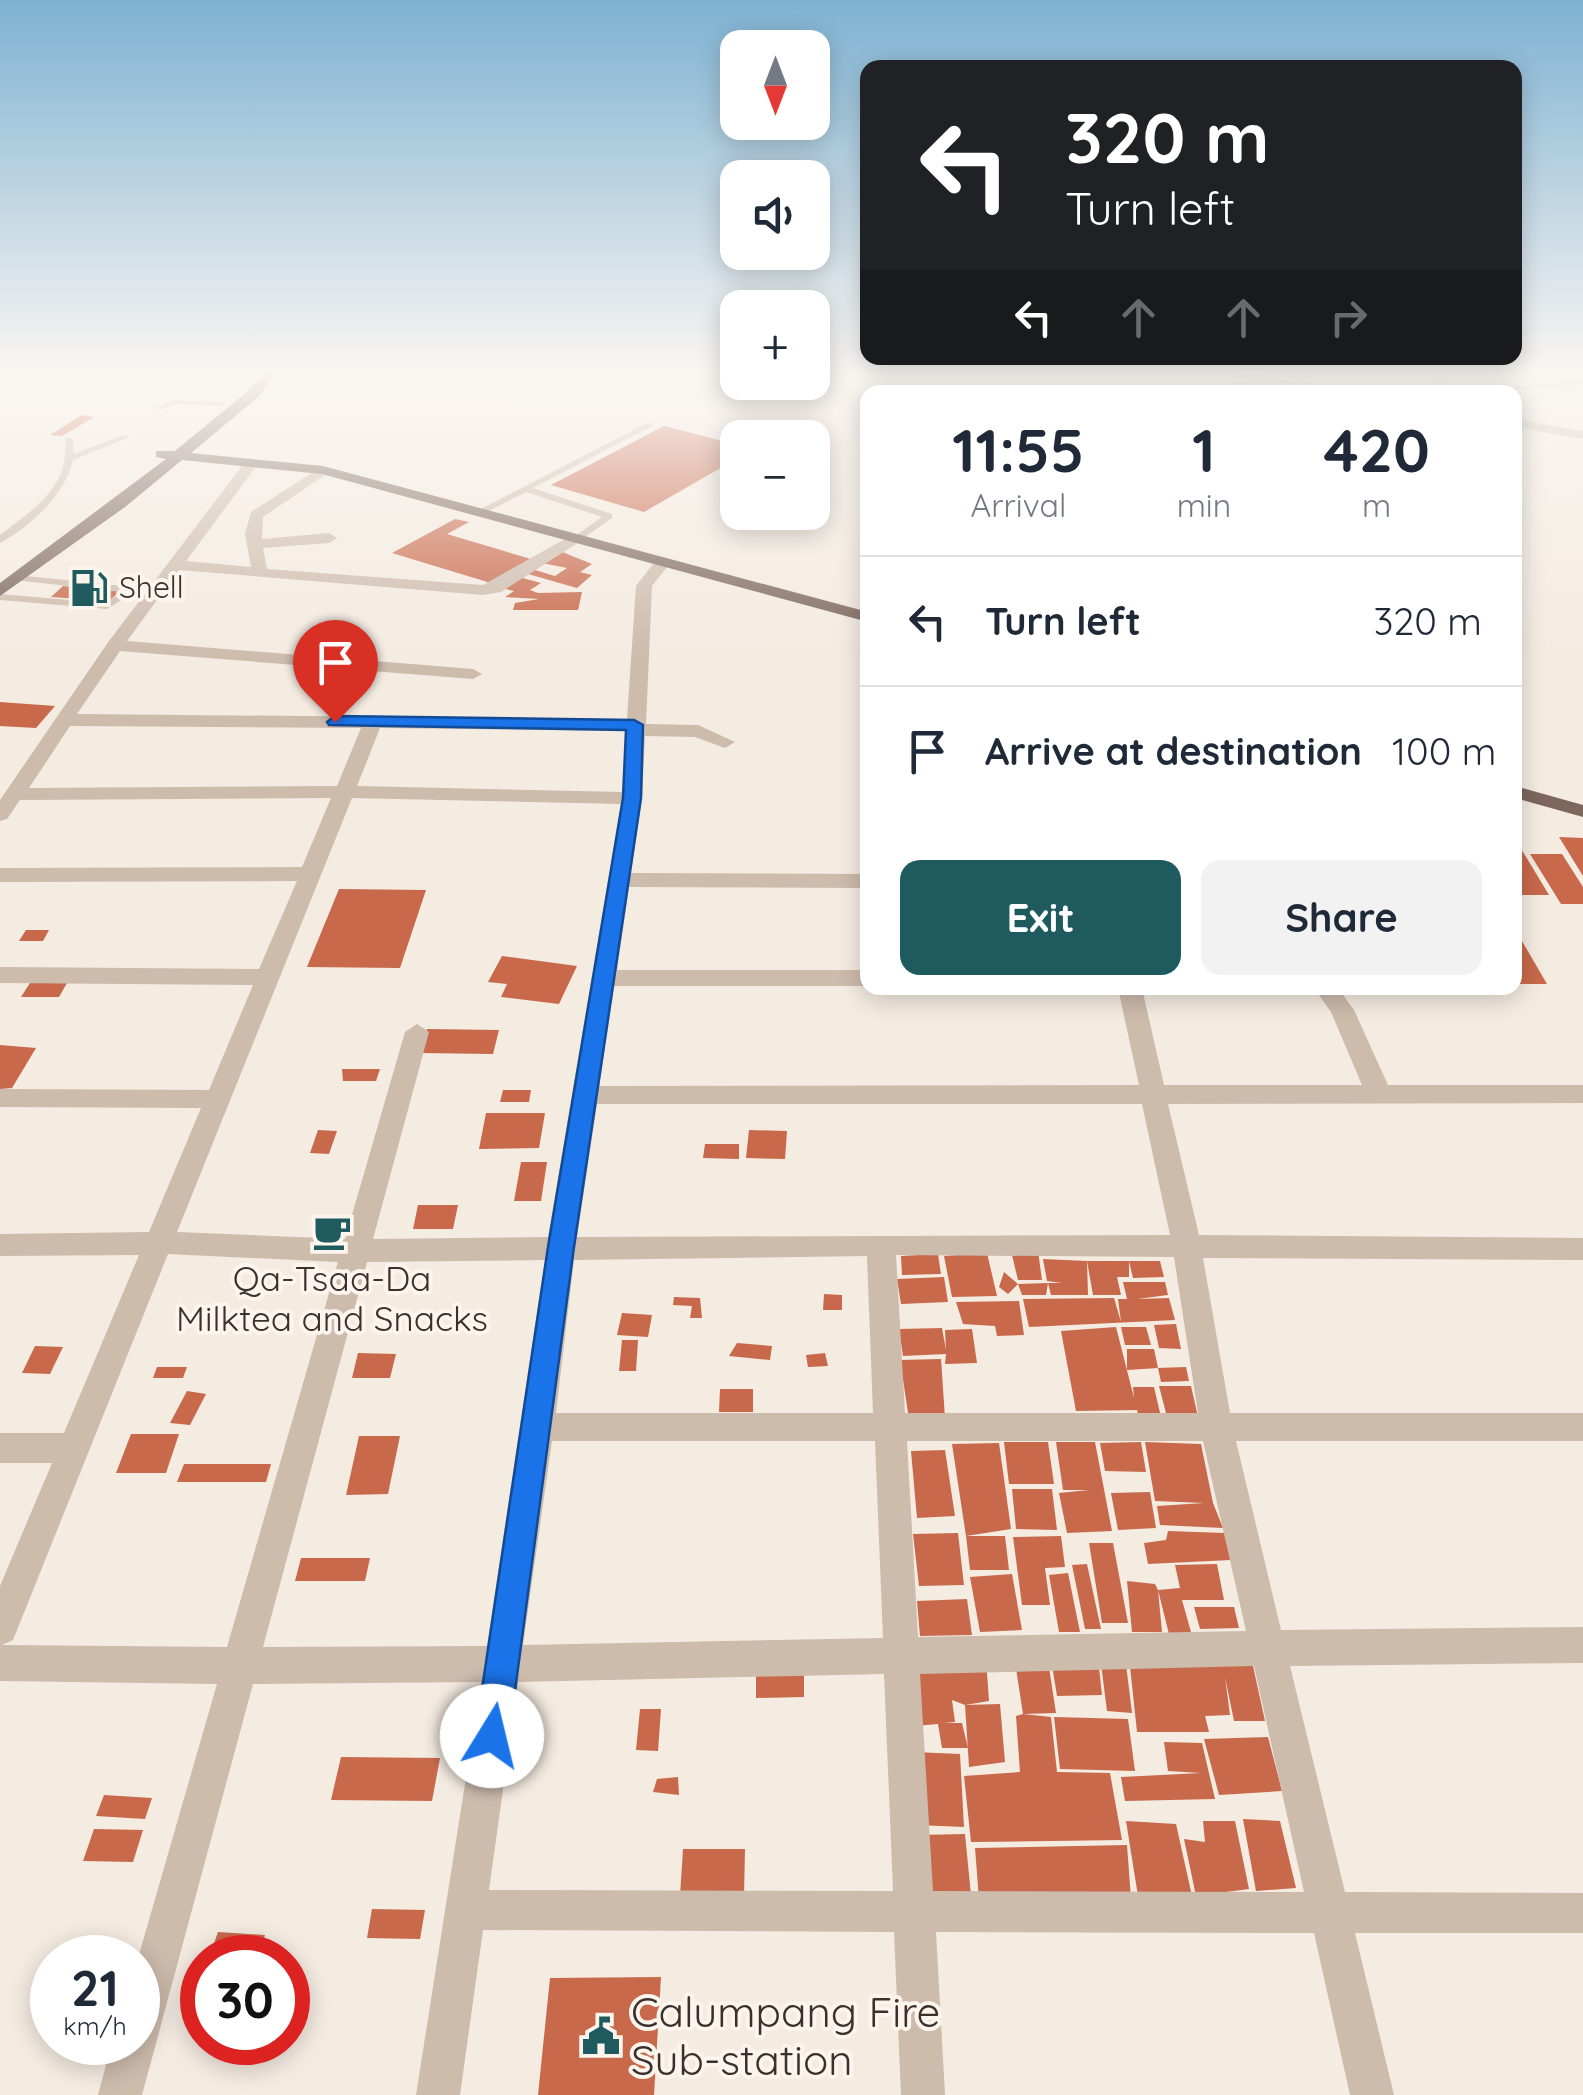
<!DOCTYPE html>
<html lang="en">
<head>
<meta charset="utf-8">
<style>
  :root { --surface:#fff; --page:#f2f2f3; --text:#1f2937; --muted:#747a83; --line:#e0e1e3; --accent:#1f5a5e }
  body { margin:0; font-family:Quicksand,sans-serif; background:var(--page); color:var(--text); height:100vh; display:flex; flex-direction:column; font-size:38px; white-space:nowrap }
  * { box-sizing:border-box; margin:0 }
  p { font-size:32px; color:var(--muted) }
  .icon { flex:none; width:55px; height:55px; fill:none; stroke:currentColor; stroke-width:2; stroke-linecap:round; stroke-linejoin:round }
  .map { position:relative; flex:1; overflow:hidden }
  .drawer { position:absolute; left:860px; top:385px; width:662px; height:610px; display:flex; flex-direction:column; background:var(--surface); border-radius:20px; box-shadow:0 5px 25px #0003 }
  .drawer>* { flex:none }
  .hud { position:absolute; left:860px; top:60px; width:662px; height:305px; border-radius:20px; box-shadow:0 5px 25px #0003; background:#202124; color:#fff; overflow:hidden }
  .needle { width:65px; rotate:180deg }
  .controls { position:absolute; left:720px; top:30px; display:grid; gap:20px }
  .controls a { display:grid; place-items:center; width:110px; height:110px; border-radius:20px; background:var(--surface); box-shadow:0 5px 25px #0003; font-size:50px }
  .speed { position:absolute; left:30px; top:1935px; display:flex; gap:20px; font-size:50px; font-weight:700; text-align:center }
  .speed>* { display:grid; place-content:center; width:130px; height:130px; border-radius:50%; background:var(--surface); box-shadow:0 5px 25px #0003; line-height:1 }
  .speed small { font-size:25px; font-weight:400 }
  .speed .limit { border:15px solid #d22; background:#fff; color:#111 }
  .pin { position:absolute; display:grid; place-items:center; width:85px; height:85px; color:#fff; margin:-102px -42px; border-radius:50% 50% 50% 0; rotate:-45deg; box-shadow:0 0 10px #0007 }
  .pin .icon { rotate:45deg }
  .me { position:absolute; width:110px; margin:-55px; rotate:9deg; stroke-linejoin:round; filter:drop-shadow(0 0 8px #0008) }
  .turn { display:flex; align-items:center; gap:35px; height:210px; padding:0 40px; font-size:45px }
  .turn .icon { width:130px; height:130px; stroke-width:2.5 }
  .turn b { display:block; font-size:70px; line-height:85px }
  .lanes { display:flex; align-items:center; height:95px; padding:0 40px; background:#0003; justify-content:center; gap:50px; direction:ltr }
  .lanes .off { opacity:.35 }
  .eta { display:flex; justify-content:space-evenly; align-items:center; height:170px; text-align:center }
  .eta b { font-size:60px; font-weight:700; line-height:70px }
  .button { display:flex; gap:20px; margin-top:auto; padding:20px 40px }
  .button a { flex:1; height:115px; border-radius:20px; background:var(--accent); color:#fff; font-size:40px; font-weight:700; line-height:115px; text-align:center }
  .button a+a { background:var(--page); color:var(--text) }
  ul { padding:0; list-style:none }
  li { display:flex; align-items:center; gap:30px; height:130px; padding:0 40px; border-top:2px solid var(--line) }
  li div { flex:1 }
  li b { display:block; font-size:38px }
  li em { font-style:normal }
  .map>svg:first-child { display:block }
  .building { fill:#c8694b }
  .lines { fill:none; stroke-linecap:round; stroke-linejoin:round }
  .lane { fill:#cdbbac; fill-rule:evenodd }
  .street { fill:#cdbbac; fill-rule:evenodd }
  .primary { fill:#7d675c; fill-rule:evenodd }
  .route { fill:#1a73e8; stroke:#114b97; stroke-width:2.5 }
  .labels { text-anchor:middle; stroke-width:8; stroke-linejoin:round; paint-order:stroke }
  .far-poi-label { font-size:30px; fill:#3b302b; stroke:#fbf5ee; text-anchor:start }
  .poi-label { font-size:35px; fill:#3b302b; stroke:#fbf5ee }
  .near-poi-label { font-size:42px; fill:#3b302b; stroke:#fbf5ee; text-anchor:start }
</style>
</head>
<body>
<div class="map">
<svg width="1583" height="2095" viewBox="0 0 1583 2095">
  <rect width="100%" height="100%" fill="#f4ebe1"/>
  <!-- building -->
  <g class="building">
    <polygon points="82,415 94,417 62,436 50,435"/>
    <polygon points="664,426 738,445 738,458 644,512 551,485"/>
    <polygon points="455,519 469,522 447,534 534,560 494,584 392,553"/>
    <polygon points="560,551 592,564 580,572 592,575 577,588 528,574 535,570 555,576 567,568 542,563"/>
    <polygon points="519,577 541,583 530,590 538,593 582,592 578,610 513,610 515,603 539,599 505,597 514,591 502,588"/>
    <polygon points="63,586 120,591 109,601 51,597"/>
    <polygon points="0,702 55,706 36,728 0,726"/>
    <polygon points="1559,837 1583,838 1583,876"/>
    <polygon points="1515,847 1520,847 1549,895 1515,895"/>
    <polygon points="1530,854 1562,854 1583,887 1583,904 1561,904"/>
    <polygon points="339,889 426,890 400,968 307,967"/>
    <polygon points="1515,929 1547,984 1515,984"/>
    <polygon points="26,930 49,930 43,941 19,941"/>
    <polygon points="502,956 577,966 559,1004 501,997 507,984 488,982"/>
    <polygon points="30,983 67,983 59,997 21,997"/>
    <polygon points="427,1029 499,1030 493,1054 420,1053"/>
    <polygon points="0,1045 36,1048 12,1088 0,1089"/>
    <polygon points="342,1069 380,1069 376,1081 343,1081"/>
    <polygon points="503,1090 531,1090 529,1102 500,1102"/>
    <polygon points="486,1113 545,1113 539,1148 479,1149"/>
    <polygon points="318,1130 337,1131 329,1154 310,1153"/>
    <polygon points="749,1130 787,1131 785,1159 746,1158"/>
    <polygon points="705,1144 739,1144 739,1159 703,1158"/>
    <polygon points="521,1162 547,1162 541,1201 514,1201"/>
    <polygon points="418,1205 458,1205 453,1229 413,1229"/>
    <polygon points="1011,1251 1038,1251 1042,1280 1018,1280"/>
    <polygon points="987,1253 997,1296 952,1297 944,1256"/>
    <polygon points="938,1254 941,1274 902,1275 901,1256"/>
    <polygon points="1043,1259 1087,1261 1088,1295 1051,1295 1048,1283 1046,1295 1022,1295 1018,1284 1008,1294 999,1287 1004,1272 1018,1284 1048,1283 1062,1283 1047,1281"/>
    <polygon points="1087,1261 1129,1261 1129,1277 1117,1277 1121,1295 1093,1295"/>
    <polygon points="1129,1261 1160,1261 1164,1277 1133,1278"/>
    <polygon points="944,1277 948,1302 901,1304 897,1279"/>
    <polygon points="1123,1282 1165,1282 1168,1295 1137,1299 1169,1298 1175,1320 1029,1327 1023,1299 1114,1298 1121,1322 1118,1299 1127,1299"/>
    <polygon points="824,1294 842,1295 842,1310 823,1310"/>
    <polygon points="674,1297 700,1298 702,1318 690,1318 692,1306 673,1305"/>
    <polygon points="1019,1301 1024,1335 997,1336 995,1326 963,1324 956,1302"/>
    <polygon points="622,1313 652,1315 648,1337 617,1335"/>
    <polygon points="1176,1324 1181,1349 1159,1348 1154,1325"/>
    <polygon points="1116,1327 1134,1398 1133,1387 1154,1387 1161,1417 1139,1418 1137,1410 1076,1411 1061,1331"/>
    <polygon points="1121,1327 1146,1327 1151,1345 1125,1345"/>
    <polygon points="942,1328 946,1350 945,1330 972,1329 977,1363 945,1364 946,1354 903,1356 899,1329"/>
    <polygon points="622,1340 638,1340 636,1371 619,1371"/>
    <polygon points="737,1343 772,1346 770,1360 729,1356"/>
    <polygon points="35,1346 63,1347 50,1374 22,1373"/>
    <polygon points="1127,1349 1154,1349 1158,1368 1186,1367 1189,1381 1161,1382 1158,1368 1127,1370"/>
    <polygon points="358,1353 396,1354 390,1378 352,1378"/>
    <polygon points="825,1353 828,1366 808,1367 806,1355"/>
    <polygon points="941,1359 945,1418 909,1419 900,1360"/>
    <polygon points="157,1367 187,1367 183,1378 153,1378"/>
    <polygon points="1159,1386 1191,1386 1198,1417 1167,1417"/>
    <polygon points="720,1389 753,1389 753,1412 719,1412"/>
    <polygon points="187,1391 206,1394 190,1425 170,1423"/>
    <polygon points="131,1434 179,1434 166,1473 116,1473"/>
    <polygon points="359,1436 400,1436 388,1494 346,1495"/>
    <polygon points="1004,1442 1048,1442 1054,1484 1009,1484"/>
    <polygon points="1056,1442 1095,1442 1112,1531 1067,1533 1059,1493 1089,1490 1063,1490"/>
    <polygon points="1141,1442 1146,1472 1105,1471 1100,1443"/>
    <polygon points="1145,1442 1201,1444 1213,1503 1223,1528 1160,1525 1157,1506 1204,1503 1155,1501"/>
    <polygon points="999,1443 1011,1529 966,1536 952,1444"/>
    <polygon points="945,1450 955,1516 917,1518 911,1451"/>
    <polygon points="184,1464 271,1464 266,1482 177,1482"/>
    <polygon points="1012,1489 1052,1489 1057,1530 1016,1529"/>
    <polygon points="1150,1492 1156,1528 1118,1530 1111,1493"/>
    <polygon points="1168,1531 1225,1533 1231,1560 1148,1564 1144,1543 1166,1540"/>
    <polygon points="958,1533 964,1585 919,1586 913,1534"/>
    <polygon points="966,1536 1005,1536 1009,1570 970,1570"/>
    <polygon points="1061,1536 1065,1567 1045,1568 1050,1605 1022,1605 1013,1537"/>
    <polygon points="1089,1543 1113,1543 1128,1623 1102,1623"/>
    <polygon points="301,1558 370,1558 365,1581 295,1581"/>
    <polygon points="1087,1564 1101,1629 1085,1629 1072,1565"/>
    <polygon points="1217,1564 1224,1600 1182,1600 1191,1632 1169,1634 1158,1590 1162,1632 1132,1632 1127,1581 1155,1584 1158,1590 1180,1588 1175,1565"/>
    <polygon points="1068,1573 1080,1632 1059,1632 1049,1575"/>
    <polygon points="1012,1574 1022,1630 980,1632 970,1577"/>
    <polygon points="967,1599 972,1635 920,1636 917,1601"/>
    <polygon points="1194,1607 1234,1607 1239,1628 1200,1629"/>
    <polygon points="1100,1656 1125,1656 1132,1713 1107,1711"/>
    <polygon points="1129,1657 1253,1666 1265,1721 1234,1721 1225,1677 1230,1715 1205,1716 1209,1732 1137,1732"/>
    <polygon points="1098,1658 1102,1695 1057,1696 1051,1659"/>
    <polygon points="986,1659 989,1701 965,1705 952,1700 955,1722 944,1723 962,1723 968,1748 942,1748 938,1724 915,1726 908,1663"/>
    <polygon points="1048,1661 1056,1713 1023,1714 1015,1662"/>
    <polygon points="804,1668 804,1697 756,1698 756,1670"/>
    <polygon points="1000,1704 1005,1762 969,1767 965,1705"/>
    <polygon points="640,1709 661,1709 658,1751 636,1750"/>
    <polygon points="1023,1714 1051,1717 1057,1772 1110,1773 1122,1840 971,1842 964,1776 1020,1772 1016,1716"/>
    <polygon points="1054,1717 1128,1719 1135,1771 1060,1769"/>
    <polygon points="1268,1737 1282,1791 1219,1795 1204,1739"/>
    <polygon points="1164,1742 1202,1743 1215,1799 1125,1801 1121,1777 1201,1773 1168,1771"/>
    <polygon points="914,1752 960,1754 964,1827 917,1825"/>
    <polygon points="341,1757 440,1758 432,1801 331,1800"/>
    <polygon points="678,1777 679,1795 653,1792 657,1779"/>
    <polygon points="104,1795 152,1798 145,1819 96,1816"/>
    <polygon points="1243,1819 1280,1821 1296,1888 1256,1891"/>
    <polygon points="1126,1821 1176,1824 1192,1896 1138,1896"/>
    <polygon points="1203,1821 1235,1821 1249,1889 1196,1896 1184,1839 1205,1842"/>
    <polygon points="94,1829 143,1830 133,1862 83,1861"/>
    <polygon points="965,1834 971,1895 923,1896 919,1835"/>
    <polygon points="1127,1845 1131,1899 979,1899 975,1848"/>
    <polygon points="683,1849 745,1849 744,1896 680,1896"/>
    <polygon points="372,1909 425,1910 420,1939 367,1938"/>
    <polygon points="218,1932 265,1935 259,1957 210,1955"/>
    <polygon points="661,1977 654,2095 538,2095 550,1978"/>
  </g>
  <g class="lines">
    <!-- lane -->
    <g class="lane">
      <polygon points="1444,367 1451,367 1435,392 1427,392"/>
      <polygon points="1583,380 1583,384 1497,392 1474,392 1478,390"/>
      <polygon points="174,400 223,402 227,404 223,406 175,404 159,410 155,408"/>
      <polygon points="647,423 654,425 533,488 612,514 612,518 579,541 571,539 602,517 526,492 483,514 475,512"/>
      <path d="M123,435l7,2 -57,23c-8,35 -42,66 -73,83v-8c23,-18 52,-36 62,-65 4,-11 3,-22 4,-33l7,2 1,15z"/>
      <polygon points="17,575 132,587 137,590 107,609 0,600 0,594 105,603 122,592 14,580 14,576"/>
    </g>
    <!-- street -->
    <g class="street">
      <polygon points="1185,367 1212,367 1350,392 1323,392"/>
      <polygon points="1515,419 1583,431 1583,439 1515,427"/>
      <path d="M248,458l12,3 -74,100 65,6 -6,-33 6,-22 72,-46 7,4 -2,3 -65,44 -1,22 67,-6 8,5 -8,5 -66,5 4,21 216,16 87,-49 14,3 -83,53 -18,3 -304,-25 -52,71 346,28 9,5 -9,5 -353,-28 -43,63 550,5 9,-133 21,-27 6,-2 8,5 -19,24 -6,138 52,1 37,17 -10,6 -30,-11 -50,-1 -3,62 -11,75 237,1v14l-239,-1 -12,83h251v16h-254l-15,100 540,-1 -21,-97h24l22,97h198l-31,-73 -17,-24h24l16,22 34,75h195v18l-415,1 31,131 384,3v22l-380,-2 27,155h353v28h-347l45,189 302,-3v36l-293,3 55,226 238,1v40h-228l39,162h-44l-36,-162 -378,-1 9,163h-44l-7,-163 -411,-2 -23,165h-44l65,-413 -228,2 -111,411h-44l14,-53h26v-84l79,-274 -217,-3v-95l52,-123h-52v-30h64l75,-178 -139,1v-22l149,-2 52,-124 -201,-1v-18l209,1 44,-105 -253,-2v-16l259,2 38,-88 -297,1v-14l302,-1 29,-69 -311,2 -13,19 -7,2v-21l109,-159zM70,726l291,2 -24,58 -308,2zM380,728l246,3 -4,61 -265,-6zM352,798l269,6 -73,433 -175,2 56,-207 -12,-8 -12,8 -60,207 -168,-7zM597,1104h545l28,131 -593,2zM168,1254l170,8 -111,385 -225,-2 11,-5zM896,1255l278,2 24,156h-293zM867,1256l6,157h-317l18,-153zM545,1260l-58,386 -224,1 104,-385zM552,1441h323l8,197 -360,7zM907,1441h296l43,190 -328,6zM1254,1666l50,226 -371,-1 -13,-217zM884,1674l9,217 -404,-1 29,-208z"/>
    </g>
    <!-- primary -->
    <g class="primary">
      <polygon points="270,367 282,367 258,397 191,453 323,466 868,612 868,622 322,474 182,460 125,507 0,596 0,583 166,459 156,457 156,451 175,451 248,391"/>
      <polygon points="1515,786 1583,805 1583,817 1515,798"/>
    </g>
  </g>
  <!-- sky -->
  <linearGradient id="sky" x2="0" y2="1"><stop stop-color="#7eb2d2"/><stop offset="0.56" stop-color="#faf6f2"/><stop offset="1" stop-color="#faf6f2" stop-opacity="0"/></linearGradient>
  <rect width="1583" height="660" fill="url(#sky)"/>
  <!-- route -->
  <polygon class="route" points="335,716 634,720 643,725 641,798 574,1247 509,1736 504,1748 492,1753 480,1748 475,1736 548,1247 623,798 626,730 329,725 327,722"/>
  <!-- icons -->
  <defs>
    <g id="fuel-bare" transform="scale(3)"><path d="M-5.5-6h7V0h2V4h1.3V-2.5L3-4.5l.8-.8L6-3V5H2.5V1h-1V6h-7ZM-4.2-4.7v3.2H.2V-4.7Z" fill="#1f5a5e" stroke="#fbf5ee" stroke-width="2.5" paint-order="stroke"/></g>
    <g id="cafe-bare" transform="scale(3)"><path d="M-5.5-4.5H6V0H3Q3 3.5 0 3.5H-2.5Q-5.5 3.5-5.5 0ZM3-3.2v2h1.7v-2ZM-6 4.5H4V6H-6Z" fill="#1f5a5e" stroke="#fbf5ee" stroke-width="2.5" paint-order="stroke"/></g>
    <g id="civic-bare" transform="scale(3)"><path d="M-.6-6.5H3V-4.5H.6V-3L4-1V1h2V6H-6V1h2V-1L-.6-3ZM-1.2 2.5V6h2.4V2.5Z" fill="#1f5a5e" stroke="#fbf5ee" stroke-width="2.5" paint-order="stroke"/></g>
  </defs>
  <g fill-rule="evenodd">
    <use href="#fuel-bare" x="89" y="588"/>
    <use href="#cafe-bare" x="332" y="1232"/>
    <use href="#civic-bare" x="601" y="2036"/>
  </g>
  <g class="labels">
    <!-- far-poi labels -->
    <g class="far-poi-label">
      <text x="119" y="598">Shell</text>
    </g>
    <!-- poi labels -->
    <g class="poi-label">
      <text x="332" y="1291">Qa-Tsaa-Da<tspan x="332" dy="40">Milktea and Snacks</tspan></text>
    </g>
    <!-- near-poi labels -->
    <g class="near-poi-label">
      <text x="631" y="2027">Calumpang Fire<tspan x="631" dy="48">Sub-station</tspan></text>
    </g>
  </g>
</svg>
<div class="controls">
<a><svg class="needle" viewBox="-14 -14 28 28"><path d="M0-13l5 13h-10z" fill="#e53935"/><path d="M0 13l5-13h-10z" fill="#747a83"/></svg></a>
<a><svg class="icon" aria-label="sound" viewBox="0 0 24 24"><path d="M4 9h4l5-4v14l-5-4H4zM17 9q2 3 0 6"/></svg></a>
<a>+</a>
<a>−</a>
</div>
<div class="speed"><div>21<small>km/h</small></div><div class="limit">30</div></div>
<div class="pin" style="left:335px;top:722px;background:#d93025"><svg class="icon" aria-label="arrive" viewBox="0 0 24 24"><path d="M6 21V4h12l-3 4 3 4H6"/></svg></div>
<svg class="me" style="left:492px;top:1736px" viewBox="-20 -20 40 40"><circle r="19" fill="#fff"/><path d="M0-13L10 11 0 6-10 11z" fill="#1a73e8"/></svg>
<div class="hud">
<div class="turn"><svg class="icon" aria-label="left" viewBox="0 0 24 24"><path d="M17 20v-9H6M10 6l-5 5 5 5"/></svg><div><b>320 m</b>Turn left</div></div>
<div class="lanes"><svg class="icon" aria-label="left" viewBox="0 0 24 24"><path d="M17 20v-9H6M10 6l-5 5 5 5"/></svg><svg class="icon off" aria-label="ahead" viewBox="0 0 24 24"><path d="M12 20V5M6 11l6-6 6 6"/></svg><svg class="icon off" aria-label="ahead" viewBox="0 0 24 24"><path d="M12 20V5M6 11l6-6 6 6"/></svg><svg class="icon off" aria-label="right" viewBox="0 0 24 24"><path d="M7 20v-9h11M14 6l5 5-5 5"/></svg></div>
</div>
<section class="drawer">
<div class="eta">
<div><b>11:55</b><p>Arrival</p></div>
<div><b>1</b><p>min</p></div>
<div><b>420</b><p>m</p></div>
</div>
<ul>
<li><svg class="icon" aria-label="left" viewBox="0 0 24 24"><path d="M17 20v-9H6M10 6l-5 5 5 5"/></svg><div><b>Turn left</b></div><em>320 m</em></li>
<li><svg class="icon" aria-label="arrive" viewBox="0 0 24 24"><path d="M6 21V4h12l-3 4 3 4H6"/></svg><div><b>Arrive at destination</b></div><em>100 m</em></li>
</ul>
<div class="button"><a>Exit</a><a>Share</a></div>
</section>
</div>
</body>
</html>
